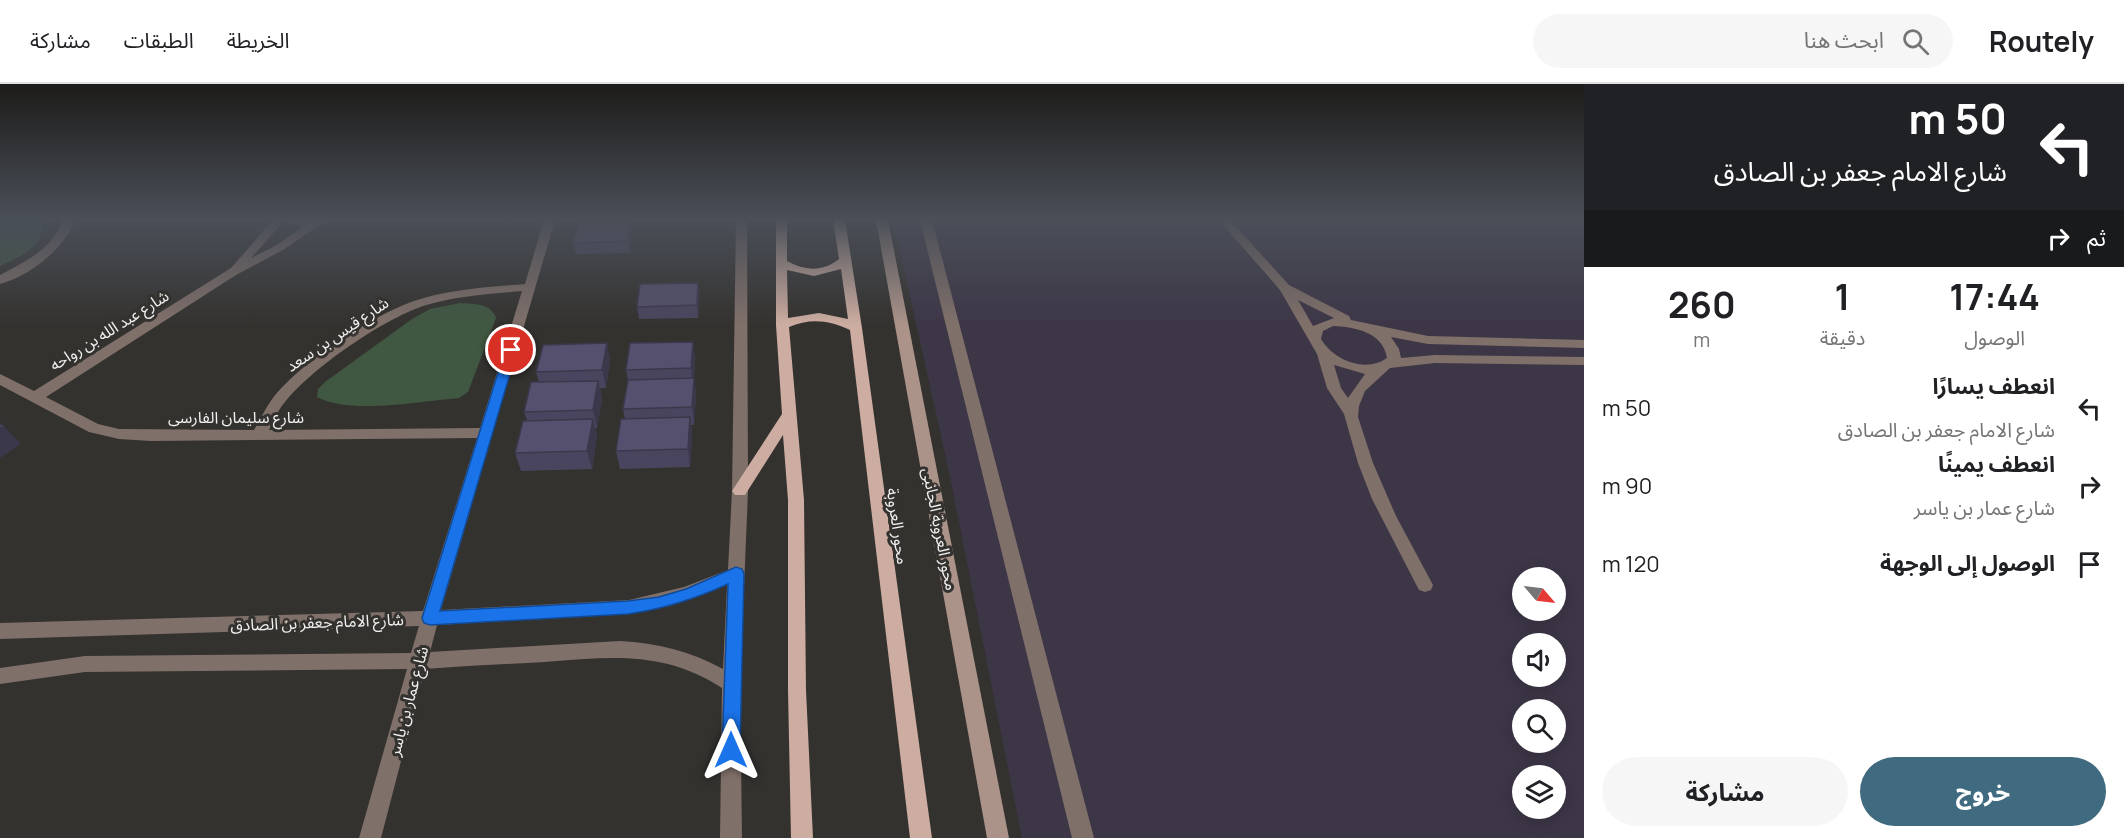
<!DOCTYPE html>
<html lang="ar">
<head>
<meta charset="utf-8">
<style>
  :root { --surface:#fff; --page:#f6f6f6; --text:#202124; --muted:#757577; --line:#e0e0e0; --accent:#406a7f }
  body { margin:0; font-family:Manrope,"Noto Sans Arabic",sans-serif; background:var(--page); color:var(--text); direction:rtl; height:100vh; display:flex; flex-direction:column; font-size:22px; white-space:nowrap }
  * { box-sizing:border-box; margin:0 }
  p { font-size:20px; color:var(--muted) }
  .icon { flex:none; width:33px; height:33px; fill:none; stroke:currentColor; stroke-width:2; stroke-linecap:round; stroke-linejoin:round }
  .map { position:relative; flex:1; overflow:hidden; direction:ltr }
  .panel { display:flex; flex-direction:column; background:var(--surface); width:540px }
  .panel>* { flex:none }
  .hud { background:#202124; color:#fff; overflow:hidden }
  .needle { width:39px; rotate:118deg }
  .buttons { position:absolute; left:1512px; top:483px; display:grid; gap:12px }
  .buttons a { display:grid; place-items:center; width:54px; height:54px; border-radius:50%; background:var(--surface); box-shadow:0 3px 15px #0003; font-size:30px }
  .pin { position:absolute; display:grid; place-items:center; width:51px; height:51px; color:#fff; margin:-26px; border:3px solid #fff; border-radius:50%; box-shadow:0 2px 6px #0007 }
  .me { position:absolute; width:66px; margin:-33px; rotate:0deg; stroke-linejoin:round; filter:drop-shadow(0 0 4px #0008) }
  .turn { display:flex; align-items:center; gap:21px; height:126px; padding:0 18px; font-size:27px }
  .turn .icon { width:78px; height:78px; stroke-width:2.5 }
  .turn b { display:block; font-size:42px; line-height:51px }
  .then { display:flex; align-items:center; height:57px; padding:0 18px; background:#0003; gap:12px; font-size:22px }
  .eta { display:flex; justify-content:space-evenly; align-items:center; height:102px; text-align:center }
  .eta b { font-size:36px; font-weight:700; line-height:42px }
  .primary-button { display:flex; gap:12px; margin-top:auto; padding:12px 18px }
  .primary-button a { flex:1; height:69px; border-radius:36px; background:var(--accent); color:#fff; font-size:24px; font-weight:700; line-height:69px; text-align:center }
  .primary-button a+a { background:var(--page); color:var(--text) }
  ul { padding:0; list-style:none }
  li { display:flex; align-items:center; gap:18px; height:78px; padding:0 18px }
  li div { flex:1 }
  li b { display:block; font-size:22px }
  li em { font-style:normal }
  header { display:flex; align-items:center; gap:36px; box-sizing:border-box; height:84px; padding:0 30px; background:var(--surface); border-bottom:2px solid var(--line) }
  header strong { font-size:28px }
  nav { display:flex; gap:33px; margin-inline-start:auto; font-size:21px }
  .search { width:420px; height:54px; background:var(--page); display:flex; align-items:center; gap:15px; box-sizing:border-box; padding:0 21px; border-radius:33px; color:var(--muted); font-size:22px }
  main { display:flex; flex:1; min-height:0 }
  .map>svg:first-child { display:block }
  .commercial { fill:#3d3647; fill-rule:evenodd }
  .green { fill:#405741 }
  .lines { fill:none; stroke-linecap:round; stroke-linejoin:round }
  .street { fill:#80706a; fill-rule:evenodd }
  .secondary { fill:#ab9389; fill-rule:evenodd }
  .primary { fill:#cdada1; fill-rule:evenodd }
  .wall { fill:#49455e }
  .shaded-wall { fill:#3c384c }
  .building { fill:#55506d; stroke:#3c384c; stroke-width:1.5 }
  .route { fill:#1a73e8; stroke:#114b97; stroke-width:1.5 }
  .labels { text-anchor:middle; stroke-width:6; stroke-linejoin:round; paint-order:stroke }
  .street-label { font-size:16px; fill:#f1f0ee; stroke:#34322f }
</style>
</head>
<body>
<header>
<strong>Routely</strong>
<div class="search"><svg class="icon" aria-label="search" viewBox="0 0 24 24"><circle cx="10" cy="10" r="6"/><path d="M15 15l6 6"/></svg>ابحث هنا</div>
<nav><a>الخريطة</a><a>الطبقات</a><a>مشاركة</a></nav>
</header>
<main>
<section class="panel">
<div class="hud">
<div class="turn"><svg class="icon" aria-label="left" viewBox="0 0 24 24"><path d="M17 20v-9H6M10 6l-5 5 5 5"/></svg><div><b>50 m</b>شارع الامام جعفر بن الصادق</div></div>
<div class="then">ثم<svg class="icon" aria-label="right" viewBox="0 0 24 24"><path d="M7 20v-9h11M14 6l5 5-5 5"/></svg></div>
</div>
<div class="eta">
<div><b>17:44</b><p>الوصول</p></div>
<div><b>1</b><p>دقيقة</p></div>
<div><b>260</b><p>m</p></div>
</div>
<ul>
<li><svg class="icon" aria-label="left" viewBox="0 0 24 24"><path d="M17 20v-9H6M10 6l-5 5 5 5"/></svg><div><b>انعطف يسارًا</b><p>شارع الامام جعفر بن الصادق</p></div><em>50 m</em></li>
<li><svg class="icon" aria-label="right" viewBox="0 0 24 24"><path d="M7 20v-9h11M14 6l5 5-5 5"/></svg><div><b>انعطف يمينًا</b><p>شارع عمار بن ياسر</p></div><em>90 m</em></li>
<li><svg class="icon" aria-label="arrive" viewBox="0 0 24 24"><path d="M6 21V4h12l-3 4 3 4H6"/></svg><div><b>الوصول إلى الوجهة</b></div><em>120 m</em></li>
</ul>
<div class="primary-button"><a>خروج</a><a>مشاركة</a></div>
</section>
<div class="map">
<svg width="1584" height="754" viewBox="0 0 1584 754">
  <rect width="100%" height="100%" fill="#34322f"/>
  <!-- commercial -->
  <path class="commercial" d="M893,136h691v618h-562l-73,-366zM1522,494h34v32h-34zM1522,560h34v32h-34zM1522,626h34v32h-34zM1522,692h34v32h-34z"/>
  <!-- green -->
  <g class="green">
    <path d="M0,136h42c6,26 -23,37 -42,46z"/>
    <path d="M460,219c14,1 31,0 36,15l-28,74 -9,6c-37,3 -110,17 -142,-1l1,-8 7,-7 87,-63 18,-10z"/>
  </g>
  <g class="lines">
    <!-- street -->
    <g class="street">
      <path d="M60,136h10l3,5c-13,27 -44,51 -73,59v-9c24,-13 49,-24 61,-50z"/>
      <path d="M273,136h64l-2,2 -14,2 -38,26 -47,25 -190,122 52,27 21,5 135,1c7,-12 13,-25 22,-36 28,-33 94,-77 135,-92 36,-13 76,-15 114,-18l19,-64h11l-114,390 188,-10 55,-13 44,-17 4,-79 4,-271h11l1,271 -8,193 2,154h-22l2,-150c-59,-38 -111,-31 -177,-26 -40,2 -80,4 -120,7l-44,169h-22l48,-169 -322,3 -85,12v-16l85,-12 326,-3 8,-27 -419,13v-16l423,-12 54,-173 -326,3 -32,-2 -30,-7 -89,-47v-11l34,17 197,-123zM283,138l21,4 -29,20 -24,12zM522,207l-42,137 -211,2c5,-10 9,-20 16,-28 27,-34 97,-82 138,-96 32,-10 66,-12 99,-15zM727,501l-4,84c-33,-18 -66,-26 -103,-28l-190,11 7,-27 192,-11 41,-8z"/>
      <polygon points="920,136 932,136 1094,754 1072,754"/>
      <path d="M1219,136h11l59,65 60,31 2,4 77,16 156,4v8l-156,-4 -37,-7 8,12 2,9 34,-3 149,2v8l-149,-2 -45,5 -25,23 -6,15 -1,11 15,46 23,53 37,69 -2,5 -6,2 -6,-2 -47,-91 -14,-36 -14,-49 -17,-26 -10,-34 -37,-64zM1298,216l36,18 -21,8zM1333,242c22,1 50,6 54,32 -21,15 -53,3 -66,-19l2,-8zM1334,281l31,9 -17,24 -7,-10z"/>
    </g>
    <!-- secondary -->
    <polygon class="secondary" points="876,136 888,136 1009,754 987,754"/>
    <!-- primary -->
    <path class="primary" d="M776,136h11v41c18,10 36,11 52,-2l-6,-39h12l17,108 70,510h-22l-60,-508c-21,-10 -40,-12 -61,-3l15,173 2,190 7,148h-22l-3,-148v-190l-5,-65 -38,60h-10l-3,-4 50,-77 -6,-89zM841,185l7,50 -29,-6 -31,5 -1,-48 27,6z"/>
  </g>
  <!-- wall -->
  <g class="wall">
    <polygon points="633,150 630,169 576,170 573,159"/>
    <polygon points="698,199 699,211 698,234 639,235 637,223"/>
    <polygon points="693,258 695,276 694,294 696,312 694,341 691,341 692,351 690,383 620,385 616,367 625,335 623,325 628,296 626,286"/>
    <polygon points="607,259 610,277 606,304 600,304 602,315 597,344 595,344 597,353 592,385 521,387 515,369 527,336 524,328 539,298 536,288"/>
  </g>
  <!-- shaded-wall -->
  <g class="shaded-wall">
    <polygon points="631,138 633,150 630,169 628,157"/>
    <polygon points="698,199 699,211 698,234 697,221"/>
    <polygon points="693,258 695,276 694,294 696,312 694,341 692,323 693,302 691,284"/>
    <polygon points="607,259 610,277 606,304 602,286"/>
    <polygon points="598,297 602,315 597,344 593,326"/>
    <polygon points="690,333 692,351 690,383 688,365"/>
    <polygon points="593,335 597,353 592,385 587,367"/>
    <polygon points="4,342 21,360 0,374 0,345"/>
  </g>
  <!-- building -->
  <g class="building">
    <polygon points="631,138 628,157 573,159 578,139"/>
    <polygon points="698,199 697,221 637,223 640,200"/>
    <polygon points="693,258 691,284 626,286 630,259"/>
    <polygon points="607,259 602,286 536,288 543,261"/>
    <polygon points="694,294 692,323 623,325 628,296"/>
    <polygon points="598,297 593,326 524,328 531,298"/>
    <polygon points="690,333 688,365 616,367 621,335"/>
    <polygon points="593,335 587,367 515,369 523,337"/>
    <polygon points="0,340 4,342 0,345"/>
  </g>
  <!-- sky -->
  <linearGradient id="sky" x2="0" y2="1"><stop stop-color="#1d1c1a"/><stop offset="0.56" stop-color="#4a4f58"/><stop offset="1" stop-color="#4a4f58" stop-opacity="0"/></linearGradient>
  <rect width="1584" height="241" fill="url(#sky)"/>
  <!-- route -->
  <path class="route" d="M511,262l6,4 -77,261 188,-10 31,-4 27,-8 50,-22 6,2 2,5 -4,176 -3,6 -6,3 -6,-3 -3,-6 6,-166c-33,15 -64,25 -100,30l-198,11 -6,-2 -2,-5 83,-268z"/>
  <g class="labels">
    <!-- street labels -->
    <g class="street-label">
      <text transform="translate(109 246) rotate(-32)" y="6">شارع عبد الله بن رواحه</text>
      <text transform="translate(337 250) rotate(-34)" y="6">شارع قيس بن سعد</text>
      <text x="236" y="339">شارع سليمان الفارسى</text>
      <text transform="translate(898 442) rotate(82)" y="6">محور العروبة</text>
      <text transform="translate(940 445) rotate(79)" y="6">محور العروبة الجانبى</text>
      <text transform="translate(317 538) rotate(-2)" y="6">شارع الامام جعفر بن الصادق</text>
      <text transform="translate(408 617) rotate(-75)" y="6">شارع عمار بن ياسر</text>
    </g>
  </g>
</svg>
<div class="buttons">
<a><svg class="needle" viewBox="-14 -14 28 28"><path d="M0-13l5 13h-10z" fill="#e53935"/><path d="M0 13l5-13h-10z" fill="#757577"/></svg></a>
<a><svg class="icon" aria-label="sound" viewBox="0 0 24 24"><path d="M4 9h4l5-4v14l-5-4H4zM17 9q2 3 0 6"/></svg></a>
<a><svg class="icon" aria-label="search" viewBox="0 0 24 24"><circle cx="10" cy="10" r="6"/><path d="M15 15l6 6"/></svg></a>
<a><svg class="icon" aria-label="layers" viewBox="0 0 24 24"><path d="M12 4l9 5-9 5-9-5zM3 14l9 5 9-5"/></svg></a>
</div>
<div class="pin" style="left:511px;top:266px;background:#d93025"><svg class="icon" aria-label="arrive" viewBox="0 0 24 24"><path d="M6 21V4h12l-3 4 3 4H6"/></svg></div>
<svg class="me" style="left:731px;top:666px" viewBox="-20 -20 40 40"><path d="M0-17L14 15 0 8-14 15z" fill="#1a73e8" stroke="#fff" stroke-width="4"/></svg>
</div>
</main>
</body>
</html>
